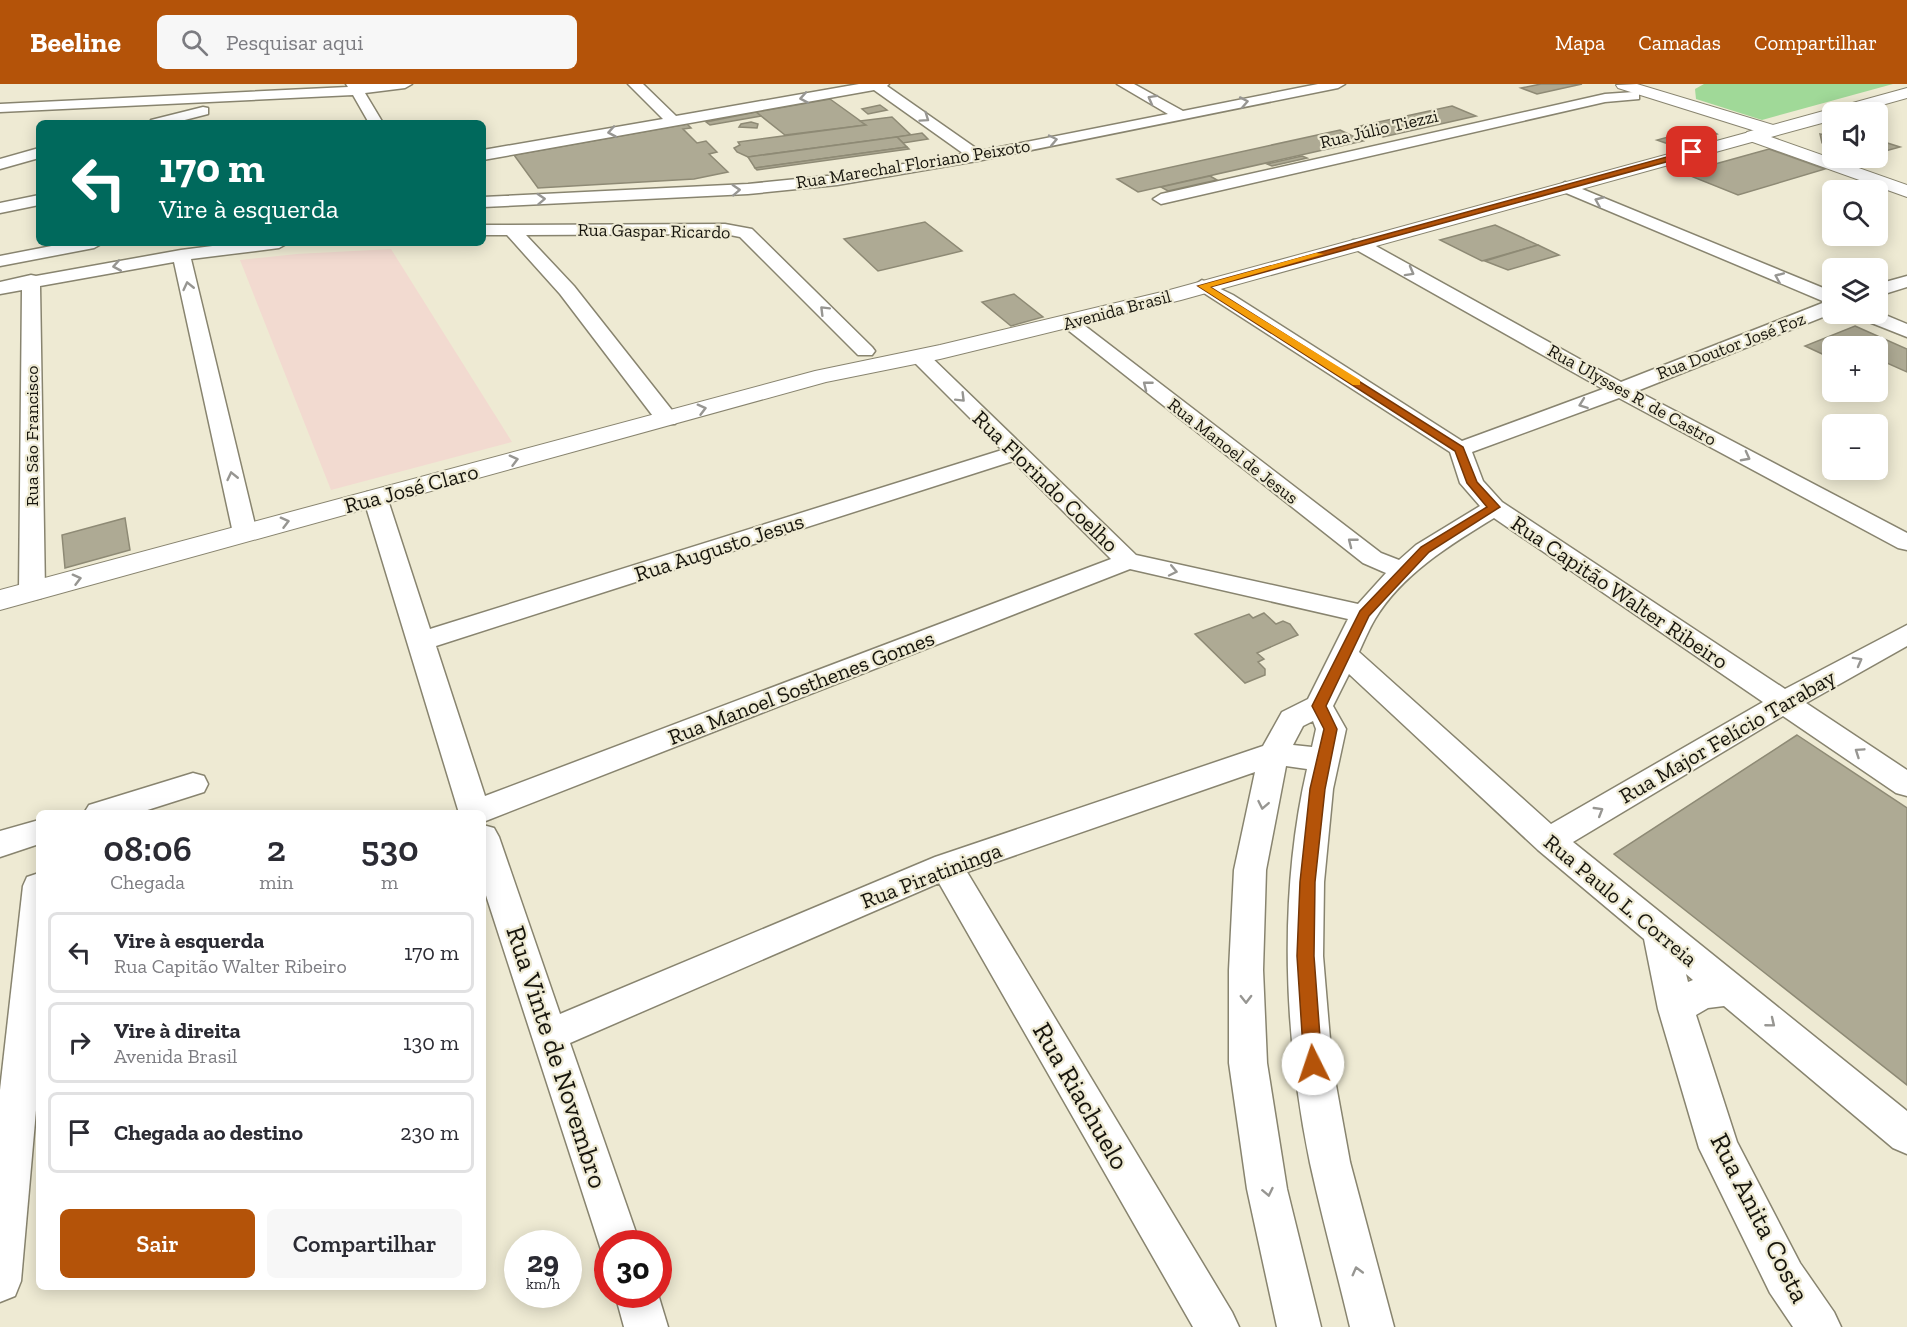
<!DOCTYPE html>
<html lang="pt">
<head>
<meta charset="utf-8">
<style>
  :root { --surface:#fff; --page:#f7f7f7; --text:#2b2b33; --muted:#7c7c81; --line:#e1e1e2; --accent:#b45309 }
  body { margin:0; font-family:"Zilla Slab",serif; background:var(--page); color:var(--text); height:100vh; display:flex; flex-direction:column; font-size:22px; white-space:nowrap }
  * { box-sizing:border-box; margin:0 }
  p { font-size:20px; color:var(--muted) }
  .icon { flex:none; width:33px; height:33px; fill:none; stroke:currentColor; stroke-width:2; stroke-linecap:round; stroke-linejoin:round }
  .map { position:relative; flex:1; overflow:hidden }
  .sheet { position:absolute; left:36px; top:726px; width:450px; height:480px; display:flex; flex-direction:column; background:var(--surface); border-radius:9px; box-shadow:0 3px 15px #0003 }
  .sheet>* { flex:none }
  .guide { position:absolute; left:36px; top:36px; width:450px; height:126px; border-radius:9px; box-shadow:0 3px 15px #0003; background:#00695c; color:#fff; overflow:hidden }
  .controls { position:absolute; left:1822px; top:18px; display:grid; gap:12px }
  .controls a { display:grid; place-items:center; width:66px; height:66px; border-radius:9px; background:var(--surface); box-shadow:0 3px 15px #0003; font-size:30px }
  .speed { position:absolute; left:504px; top:1146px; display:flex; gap:12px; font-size:30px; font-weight:700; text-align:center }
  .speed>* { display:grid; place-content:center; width:78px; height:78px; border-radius:50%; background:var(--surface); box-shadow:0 3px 15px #0003; line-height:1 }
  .speed small { font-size:15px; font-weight:400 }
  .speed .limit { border:9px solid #d22; background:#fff; color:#111 }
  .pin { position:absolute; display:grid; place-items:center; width:51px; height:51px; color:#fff; margin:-26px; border-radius:12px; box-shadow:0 3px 9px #0006 }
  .me { position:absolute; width:66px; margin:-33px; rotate:356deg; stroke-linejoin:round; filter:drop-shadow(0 0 4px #0008) }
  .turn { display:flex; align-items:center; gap:21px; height:126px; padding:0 24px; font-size:27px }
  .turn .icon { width:78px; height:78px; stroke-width:2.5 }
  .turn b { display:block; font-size:42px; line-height:51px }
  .eta { display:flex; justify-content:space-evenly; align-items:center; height:102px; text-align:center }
  .eta b { font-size:36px; font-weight:600; line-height:42px }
  .button { display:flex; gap:12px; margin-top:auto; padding:12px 24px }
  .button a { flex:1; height:69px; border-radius:9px; background:var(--accent); color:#fff; font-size:24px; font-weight:600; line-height:69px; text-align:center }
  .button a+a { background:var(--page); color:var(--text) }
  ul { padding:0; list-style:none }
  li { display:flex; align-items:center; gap:18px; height:81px; margin:0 12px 9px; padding:0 12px; border:3px solid var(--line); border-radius:9px }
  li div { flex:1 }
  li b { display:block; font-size:22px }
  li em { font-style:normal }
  header { display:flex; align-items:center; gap:36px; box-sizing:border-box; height:84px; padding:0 30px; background:var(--accent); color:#fff }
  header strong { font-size:28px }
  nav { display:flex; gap:33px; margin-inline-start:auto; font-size:21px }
  .search { width:420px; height:54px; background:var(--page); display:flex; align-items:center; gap:15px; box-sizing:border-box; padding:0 21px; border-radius:9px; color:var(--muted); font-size:22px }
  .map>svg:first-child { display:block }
  .commercial { fill:#f2dad0 }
  .green { fill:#a0d998 }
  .building { fill:#aeaa94; stroke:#8e8a75; stroke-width:1.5 }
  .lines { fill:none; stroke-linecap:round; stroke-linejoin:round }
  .minor-casing { stroke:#88846f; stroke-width:3 }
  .tertiary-casing { stroke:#88846f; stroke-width:2 }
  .secondary-casing { stroke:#88846f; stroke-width:2 }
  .minor { fill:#fff; fill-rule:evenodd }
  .tertiary { fill:#fff; fill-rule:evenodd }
  .secondary { fill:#fff; fill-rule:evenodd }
  .oneway { stroke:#979692 }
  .route { fill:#b45309; stroke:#753606; stroke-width:1.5 }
  .slow { fill:#f59e0b }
  .labels { text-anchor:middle; stroke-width:4.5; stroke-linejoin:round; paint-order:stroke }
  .far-street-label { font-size:18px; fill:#17150d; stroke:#eeead3 }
  .street-label { font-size:22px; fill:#17150d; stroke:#eeead3 }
  .near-street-label { font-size:27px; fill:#17150d; stroke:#eeead3 }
</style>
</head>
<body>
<header>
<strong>Beeline</strong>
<div class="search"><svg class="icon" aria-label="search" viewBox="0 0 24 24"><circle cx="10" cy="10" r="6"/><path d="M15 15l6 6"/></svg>Pesquisar aqui</div>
<nav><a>Mapa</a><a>Camadas</a><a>Compartilhar</a></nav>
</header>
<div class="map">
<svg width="1907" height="1243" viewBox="0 0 1907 1243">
  <rect width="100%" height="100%" fill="#eeead3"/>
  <!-- commercial -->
  <polygon class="commercial" points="391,165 512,358 331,406 240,176 297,170"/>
  <!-- green -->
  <polygon class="green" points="1704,0 1893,0 1762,36 1696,15 1695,5"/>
  <!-- building -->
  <g class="building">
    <polygon points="1541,0 1582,0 1537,10 1521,4"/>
    <polygon points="830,15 866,41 785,51 756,28"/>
    <polygon points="880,21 887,26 868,30 862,25"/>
    <polygon points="1452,22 1476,32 1383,53 1360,42"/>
    <polygon points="756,28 761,32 710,41 706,38"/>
    <polygon points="892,33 911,51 748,73 737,68 734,64 740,61 738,58 866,41 860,37"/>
    <polygon points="751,38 758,40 757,44 739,43 741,40"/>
    <polygon points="687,40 691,44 683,45 697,59 706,57 717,68 709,70 728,88 694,95 538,104 514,71"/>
    <polygon points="1705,43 1717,50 1674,62 1657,56"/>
    <polygon points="1340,46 1363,57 1138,108 1117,95"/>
    <polygon points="922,49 928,55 903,59 897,53"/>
    <polygon points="1820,50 1833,52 1833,62 1822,59"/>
    <polygon points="897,53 907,63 755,84 748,73"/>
    <polygon points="1878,56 1900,63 1878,69"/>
    <polygon points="907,63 909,65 757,86 755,84"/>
    <polygon points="1769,65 1825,85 1738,111 1683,89"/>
    <polygon points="1302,72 1307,74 1272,82 1267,80"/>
    <polygon points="1210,92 1217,96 1168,107 1161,103"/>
    <polygon points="925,138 962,167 878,187 844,155"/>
    <polygon points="1495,141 1538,161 1482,177 1440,156"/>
    <polygon points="1538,161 1559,171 1508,186 1485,177"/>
    <polygon points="1014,210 1043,233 1011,242 982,218"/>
    <polygon points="1855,242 1907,265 1907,288 1878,275 1878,262 1833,262 1833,275 1805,262"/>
    <polygon points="125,434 130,466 65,484 62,451"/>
    <polygon points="1264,529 1276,540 1283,537 1290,540 1298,551 1257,569 1264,575 1258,578 1265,585 1265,591 1245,599 1195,550 1249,530 1253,534"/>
    <polygon points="1797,651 1907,724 1907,1001 1614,770"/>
  </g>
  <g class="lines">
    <!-- minor casing -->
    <g class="minor-casing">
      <g id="minor">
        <polygon points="346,0 412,0 405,4 365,9 383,39 369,39 353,11 0,28 0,20 348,3"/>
        <polygon points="628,0 643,0 676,32 859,0 889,0 887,2 980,67 1168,30 1117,0 1134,0 1183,27 1318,0 1345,0 1338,4 977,77 837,101 748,110 483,123 483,113 748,100 837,91 964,70 874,6 483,76 483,66 663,35"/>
        <polygon points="1634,8 1639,9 1639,15 1605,18 1161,120 1153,115 1161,110 1605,10"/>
        <polygon points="203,23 208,24 208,30 173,39 149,39 151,36"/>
        <polygon points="39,64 39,74 0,85 0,75"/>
        <path d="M1565,98l268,110v21l-196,78 270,142v17l-9,-2 -279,-150 -147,54 11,29 19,21 283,187 122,-64v21l-101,57 101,67v26l-11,-3 -113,-77 -210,126 334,269v43l-14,-6 -169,-142 -16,2 -12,7 41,127 63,121 34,49 7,15h-48l-23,-34 -71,-145 -41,-139 -14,-70 -106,-89 -189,-176 -16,32 13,23 -13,60 -9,93 -1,74 9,107 18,99 44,165h-44c-13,-55 -28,-109 -40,-164 -26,-126 -32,-268 -3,-394l-21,-3 -20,104 -3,100 4,93 20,126 34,138h-44l-30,-138 -18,-126v-93l5,-100 21,-98 -288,100 265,440 7,15h-46l-254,-444 -369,160 70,201h-32v16l-4,-1 -121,-373v-61l11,3 5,9 61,177 375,-157 328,-111 19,-34 26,-13 40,-80 -218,-50 -647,253v-9h-24l-96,-316 4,-5h16l4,5 43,132 572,-179 -89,-89 -3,-4 3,-4h14l209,202 222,49 28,-31 -23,-10 -304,-240 3,-4h14l305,234 18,7 17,-15 64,-39 -20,-23 -10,-31 -257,-166 9,-6 31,15 229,146 141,-52 -250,-141 -3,-4 3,-4h12l256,142 204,-80 -266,-112 -2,-3zM1013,377l98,98 -626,237 -49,-150zM1494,434l269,184 -212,122 -192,-172c5,-11 10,-23 16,-33 27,-45 75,-74 119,-101zM1313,637l3,8 -4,18 -19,-2 10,-19zM1686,890l7,6 -5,2z"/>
        <polygon points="39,111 39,121 0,129 0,119"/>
        <polygon points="725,140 752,145 872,263 875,267 872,271 858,271 740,153 725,150 526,151 574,202 675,330 678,335 675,340 659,340 560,210 507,151 483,151 483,141"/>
        <polygon points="67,159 103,159 94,164 0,182 0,172"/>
        <polygon points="236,159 288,159 279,164 191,175 257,449 254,454 245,456 236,454 233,449 174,178 40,202 45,508 41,514 32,516 23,514 19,508 22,206 0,210 0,198 31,191 36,192 181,166"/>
        <polygon points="1907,192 1907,203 1878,212 1878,200"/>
        <polygon points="1878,228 1907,240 1907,253 1859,234 1856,230"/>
        <polygon points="193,689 204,692 208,700 204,708 138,729 84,729 89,721"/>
        <polygon points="39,736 39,760 0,773 0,747"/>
        <polygon points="39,789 39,992 21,1197 15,1212 0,1218 0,1006 23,802 27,793"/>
        <polygon points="615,1210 658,1210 668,1243 624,1243"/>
      </g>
    </g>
    <!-- tertiary casing -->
    <g class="tertiary-casing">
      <g id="tertiary">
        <polygon points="1637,0 1780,43 1782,47 1774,52 1768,51 1618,4 1616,1"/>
        <polygon points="1753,47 1759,48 1762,52 1759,56 1181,216 940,275 826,298 0,526 0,506 815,287 940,261 1166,207"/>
      </g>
    </g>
    <!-- secondary casing -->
    <g class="secondary-casing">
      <polygon id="secondary" points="1907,4 1907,14 1857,28 1833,28 1833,36 1771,53 1907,101 1907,113 1747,56 1744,52 1747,48"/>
    </g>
    <!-- minor -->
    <use href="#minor" class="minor"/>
    <!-- tertiary -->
    <use href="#tertiary" class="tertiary"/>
    <!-- secondary -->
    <use href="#secondary" class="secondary"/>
  </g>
  <!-- one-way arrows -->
  <defs><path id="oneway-chevron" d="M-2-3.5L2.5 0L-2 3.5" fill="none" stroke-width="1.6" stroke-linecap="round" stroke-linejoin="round" transform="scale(1.5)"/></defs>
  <g class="oneway">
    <use href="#oneway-chevron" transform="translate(804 14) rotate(170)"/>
    <use href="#oneway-chevron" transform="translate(1152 15) rotate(-151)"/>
    <use href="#oneway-chevron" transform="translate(1244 18) rotate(-11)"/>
    <use href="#oneway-chevron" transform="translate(925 34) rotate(35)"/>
    <use href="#oneway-chevron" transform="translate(612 48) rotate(170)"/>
    <use href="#oneway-chevron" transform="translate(1053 56) rotate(-12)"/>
    <use href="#oneway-chevron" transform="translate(736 106) rotate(-3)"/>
    <use href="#oneway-chevron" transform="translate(541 115) rotate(-3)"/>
    <use href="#oneway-chevron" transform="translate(1599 117) rotate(-157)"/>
    <use href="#oneway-chevron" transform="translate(117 182) rotate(170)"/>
    <use href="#oneway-chevron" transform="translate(1410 188) rotate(29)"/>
    <use href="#oneway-chevron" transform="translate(1779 193) rotate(-157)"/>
    <use href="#oneway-chevron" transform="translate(188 202) rotate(-103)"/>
    <use href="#oneway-chevron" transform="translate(824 226) rotate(-135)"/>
    <use href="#oneway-chevron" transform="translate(1147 301) rotate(-142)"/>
    <use href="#oneway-chevron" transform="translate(961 314) rotate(45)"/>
    <use href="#oneway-chevron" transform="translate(1583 320) rotate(160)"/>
    <use href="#oneway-chevron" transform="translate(702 325) rotate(-15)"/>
    <use href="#oneway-chevron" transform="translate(1746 373) rotate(28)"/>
    <use href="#oneway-chevron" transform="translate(514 376) rotate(-15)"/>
    <use href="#oneway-chevron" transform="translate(232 392) rotate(-103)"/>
    <use href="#oneway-chevron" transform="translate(285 438) rotate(-15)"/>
    <use href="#oneway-chevron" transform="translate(1352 458) rotate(-142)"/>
    <use href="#oneway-chevron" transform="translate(1173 487) rotate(12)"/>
    <use href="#oneway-chevron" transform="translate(77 495) rotate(-15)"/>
    <use href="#oneway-chevron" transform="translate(1858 577) rotate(-29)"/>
    <use href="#oneway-chevron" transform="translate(1859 668) rotate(-146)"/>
    <use href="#oneway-chevron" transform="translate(1263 721) rotate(101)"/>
    <use href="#oneway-chevron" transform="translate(1599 727) rotate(-31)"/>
    <use href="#oneway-chevron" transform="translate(1246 915) rotate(89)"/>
    <use href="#oneway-chevron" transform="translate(1771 939) rotate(39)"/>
    <use href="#oneway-chevron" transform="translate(1268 1108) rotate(78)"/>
    <use href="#oneway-chevron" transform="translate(1357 1187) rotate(-105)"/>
  </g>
  <!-- route -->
  <polygon class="route" points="1692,66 1695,70 1210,203 1463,363 1477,398 1500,423 1429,468 1369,532 1326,622 1337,645 1325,705 1315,798 1314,872 1322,980 1319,985 1313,988 1306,985 1304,980 1297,872 1300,798 1310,705 1324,645 1312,622 1360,527 1421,463 1487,423 1467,399 1455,367 1198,202"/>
  <!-- slow -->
  <polygon class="slow" points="1316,169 1324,170 1210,203 1360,296 1360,301 1353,301 1198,202"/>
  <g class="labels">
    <!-- far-street labels -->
    <g class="far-street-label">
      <text transform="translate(1379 45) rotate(-13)" y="6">Rua Júlio Tiezzi</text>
      <text transform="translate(913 80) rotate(-9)" y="6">Rua Marechal Floriano Peixoto</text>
      <text transform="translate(654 147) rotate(1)" y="6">Rua Gaspar Ricardo</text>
      <text transform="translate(1117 226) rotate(-15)" y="6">Avenida Brasil</text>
      <text transform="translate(1731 262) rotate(-21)" y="6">Rua Doutor José Foz</text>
      <text transform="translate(1632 311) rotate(29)" y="6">Rua Ulysses R. de Castro</text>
      <text transform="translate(32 352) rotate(-90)" y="6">Rua São Francisco</text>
      <text transform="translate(1233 367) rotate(38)" y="6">Rua Manoel de Jesus</text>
    </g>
    <!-- street labels -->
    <g class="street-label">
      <text transform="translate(1046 397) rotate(44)" y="8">Rua Florindo Coelho</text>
      <text transform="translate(411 404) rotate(-15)" y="8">Rua José Claro</text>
      <text transform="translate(719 463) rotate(-18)" y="8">Rua Augusto Jesus</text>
      <text transform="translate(1620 508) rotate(34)" y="8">Rua Capitão Walter Ribeiro</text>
      <text transform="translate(801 603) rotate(-21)" y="8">Rua Manoel Sosthenes Gomes</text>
      <text transform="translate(1727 652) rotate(-30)" y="8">Rua Major Felício Tarabay</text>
      <text transform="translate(931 791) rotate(-21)" y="8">Rua Piratininga</text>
      <text transform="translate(1621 816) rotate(40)" y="8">Rua Paulo L. Correia</text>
    </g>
    <!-- near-street labels -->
    <g class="near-street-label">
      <text transform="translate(557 973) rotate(72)" y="9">Rua Vinte de Novembro</text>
      <text transform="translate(1081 1012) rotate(60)" y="9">Rua Riachuelo</text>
      <text transform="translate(1760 1134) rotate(63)" y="9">Rua Anita Costa</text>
    </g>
  </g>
</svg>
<div class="controls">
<a><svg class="icon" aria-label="sound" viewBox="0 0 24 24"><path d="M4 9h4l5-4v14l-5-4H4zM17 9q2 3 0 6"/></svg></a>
<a><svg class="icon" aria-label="search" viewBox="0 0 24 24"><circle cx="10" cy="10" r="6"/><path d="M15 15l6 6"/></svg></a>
<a><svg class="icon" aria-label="layers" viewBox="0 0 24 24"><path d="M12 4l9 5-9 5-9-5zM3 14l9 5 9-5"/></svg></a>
<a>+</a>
<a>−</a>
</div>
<div class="speed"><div>29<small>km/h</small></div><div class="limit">30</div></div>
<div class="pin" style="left:1692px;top:68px;background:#d93025"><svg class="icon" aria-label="arrive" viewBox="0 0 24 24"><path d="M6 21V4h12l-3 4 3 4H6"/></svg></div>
<svg class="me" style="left:1313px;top:980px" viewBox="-20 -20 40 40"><circle r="19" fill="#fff"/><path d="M0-13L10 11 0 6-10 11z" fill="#b45309"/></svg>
<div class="guide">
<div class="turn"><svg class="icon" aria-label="left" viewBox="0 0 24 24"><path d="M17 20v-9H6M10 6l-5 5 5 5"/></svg><div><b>170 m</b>Vire à esquerda</div></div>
</div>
<section class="sheet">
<div class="eta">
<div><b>08:06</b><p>Chegada</p></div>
<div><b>2</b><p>min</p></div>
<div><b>530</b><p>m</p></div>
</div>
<ul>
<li><svg class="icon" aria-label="left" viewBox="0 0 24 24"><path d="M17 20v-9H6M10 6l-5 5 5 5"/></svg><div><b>Vire à esquerda</b><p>Rua Capitão Walter Ribeiro</p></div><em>170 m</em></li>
<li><svg class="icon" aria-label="right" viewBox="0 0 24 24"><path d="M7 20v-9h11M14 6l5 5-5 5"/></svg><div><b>Vire à direita</b><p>Avenida Brasil</p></div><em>130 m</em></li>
<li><svg class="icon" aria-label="arrive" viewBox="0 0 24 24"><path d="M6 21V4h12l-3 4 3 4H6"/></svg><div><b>Chegada ao destino</b></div><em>230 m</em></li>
</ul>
<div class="button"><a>Sair</a><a>Compartilhar</a></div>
</section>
</div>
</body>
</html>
